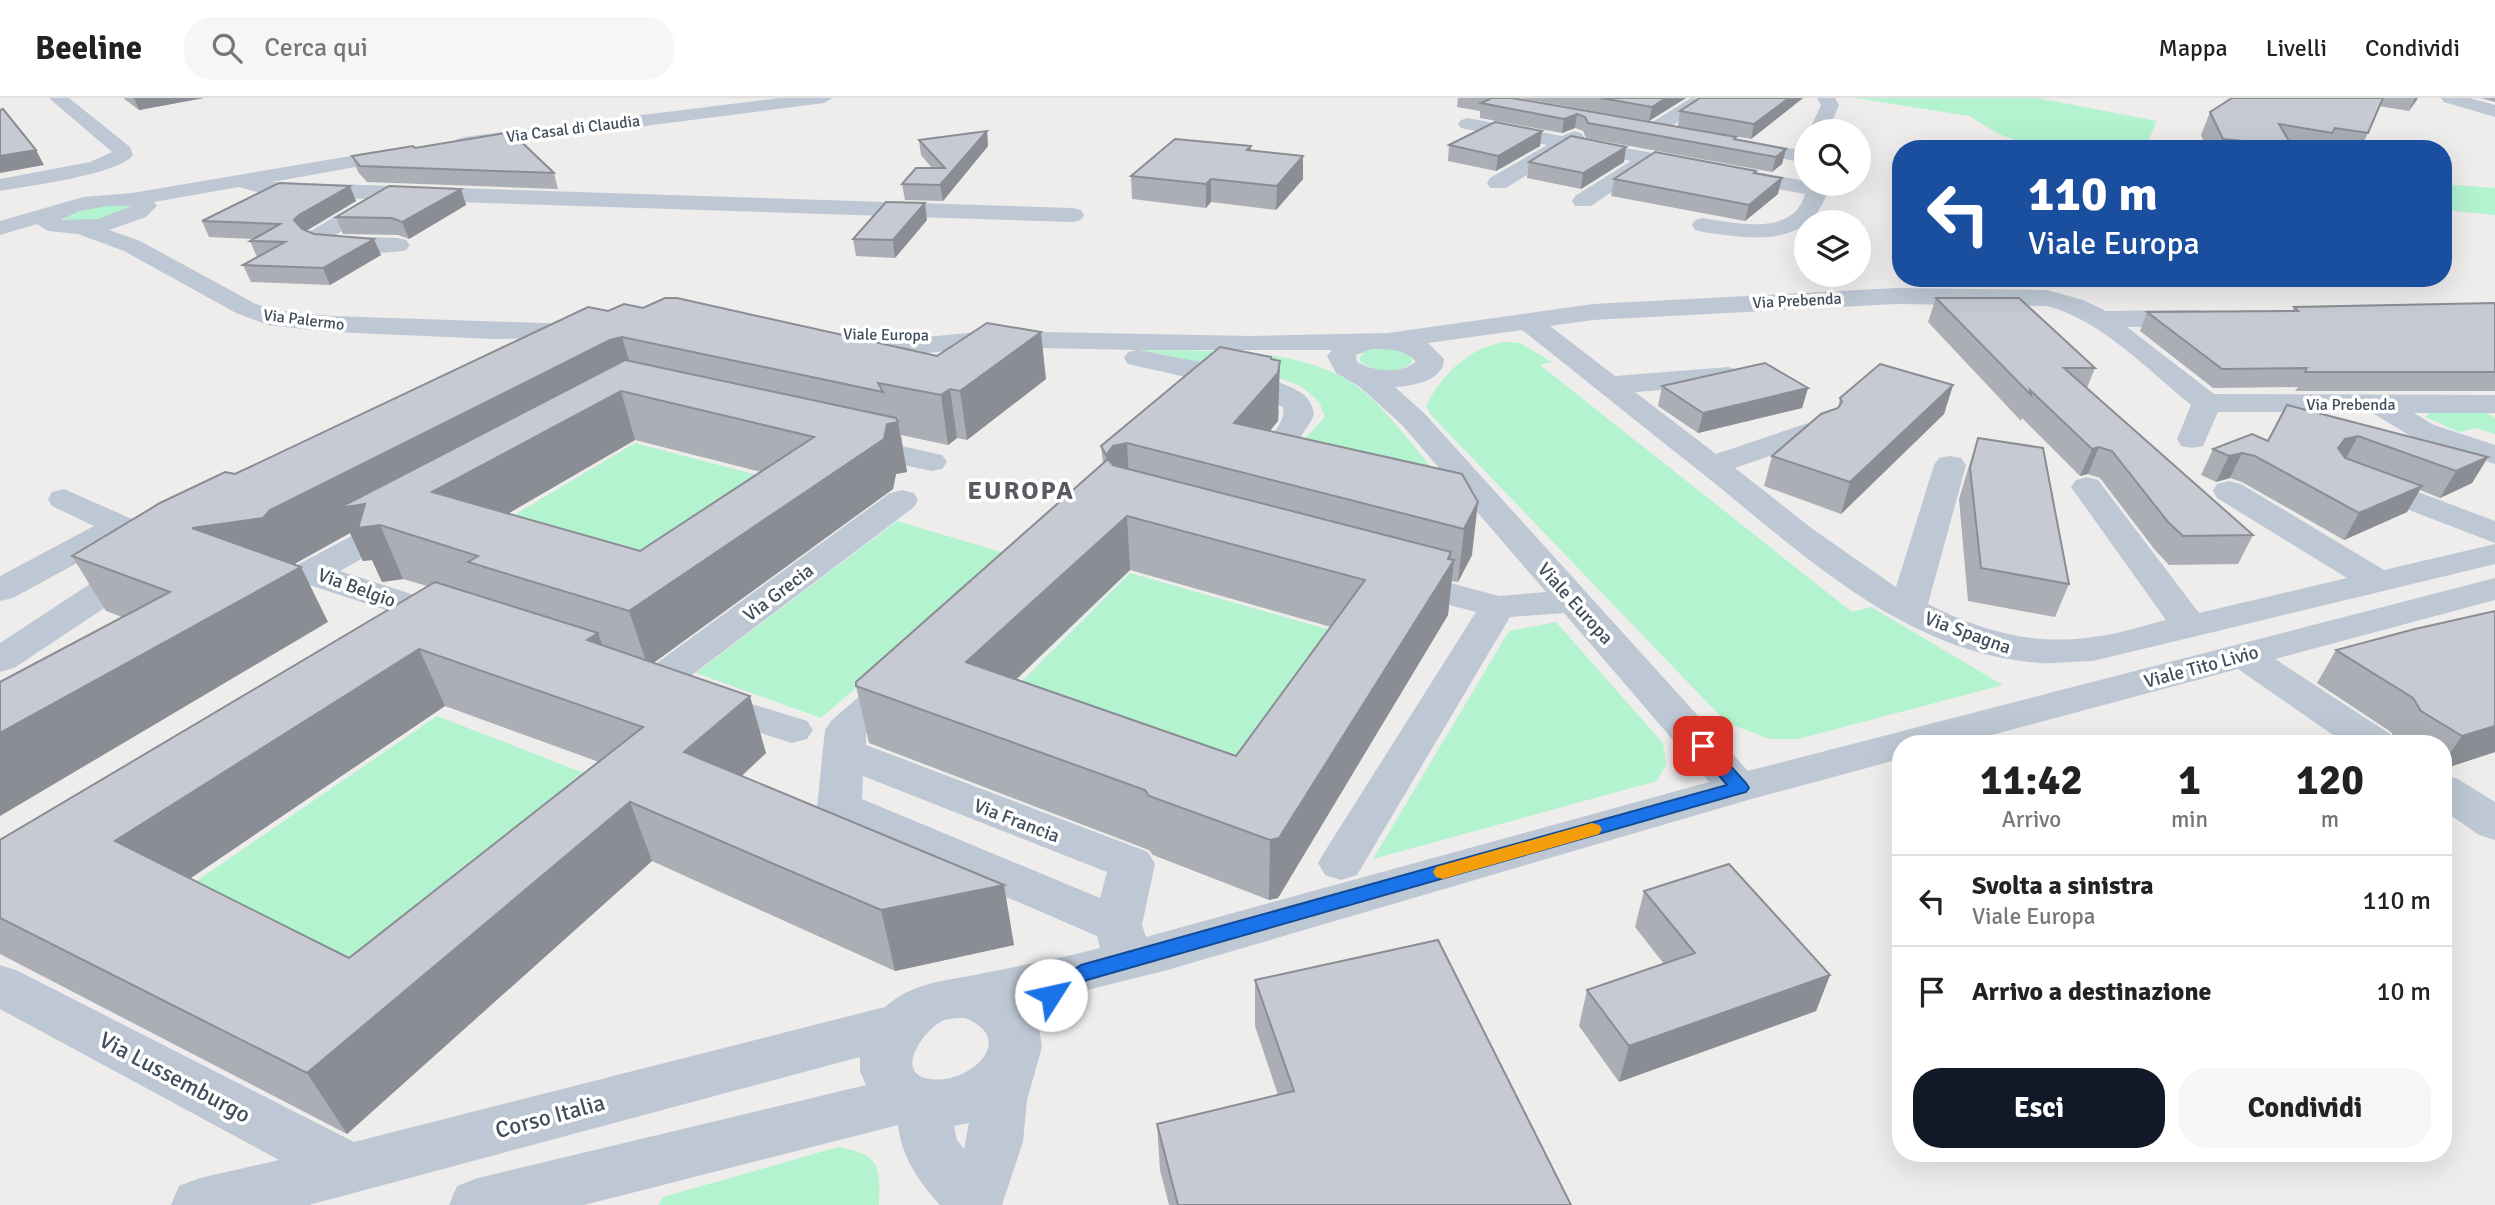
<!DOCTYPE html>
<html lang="it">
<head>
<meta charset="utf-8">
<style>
  :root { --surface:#fff; --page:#f6f6f6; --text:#222; --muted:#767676; --line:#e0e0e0; --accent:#111827 }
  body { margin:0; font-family:Signika,sans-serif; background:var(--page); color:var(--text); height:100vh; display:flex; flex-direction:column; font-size:26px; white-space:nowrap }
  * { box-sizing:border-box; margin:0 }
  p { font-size:23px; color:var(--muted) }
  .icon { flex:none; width:38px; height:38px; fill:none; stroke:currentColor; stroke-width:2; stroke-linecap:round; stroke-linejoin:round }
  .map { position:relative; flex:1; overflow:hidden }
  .sheet { position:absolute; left:1892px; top:637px; width:560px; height:427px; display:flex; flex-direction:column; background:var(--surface); border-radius:28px; box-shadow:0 7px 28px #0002 }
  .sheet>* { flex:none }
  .hud { position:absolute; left:1892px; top:42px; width:560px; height:147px; border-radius:28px; box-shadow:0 7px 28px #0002; background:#1a4fa0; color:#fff; overflow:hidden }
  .tools { position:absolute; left:1794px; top:21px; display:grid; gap:14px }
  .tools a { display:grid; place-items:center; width:77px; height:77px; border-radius:50%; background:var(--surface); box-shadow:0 7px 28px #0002; font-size:35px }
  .pin { position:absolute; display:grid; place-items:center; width:60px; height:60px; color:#fff; margin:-30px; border-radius:14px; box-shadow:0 4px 10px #0006 }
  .me { position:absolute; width:77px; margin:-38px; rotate:55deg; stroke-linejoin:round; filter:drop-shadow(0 0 5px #0008) }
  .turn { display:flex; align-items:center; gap:24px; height:147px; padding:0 21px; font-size:32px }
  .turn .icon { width:91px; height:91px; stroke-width:2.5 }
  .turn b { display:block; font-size:49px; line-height:60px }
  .eta { display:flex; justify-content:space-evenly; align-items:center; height:119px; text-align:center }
  .eta b { font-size:42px; font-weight:800; line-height:49px }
  .primary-button { display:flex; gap:14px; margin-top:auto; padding:14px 21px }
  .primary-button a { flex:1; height:80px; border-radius:28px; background:var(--accent); color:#fff; font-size:28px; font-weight:800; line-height:80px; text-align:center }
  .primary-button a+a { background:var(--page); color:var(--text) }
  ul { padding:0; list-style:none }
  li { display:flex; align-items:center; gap:21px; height:91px; padding:0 21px; border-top:2px solid var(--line) }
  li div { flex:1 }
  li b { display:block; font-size:26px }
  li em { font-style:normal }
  header { display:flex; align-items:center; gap:42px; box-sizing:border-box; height:98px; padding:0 35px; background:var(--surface); border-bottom:2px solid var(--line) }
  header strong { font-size:33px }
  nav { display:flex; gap:38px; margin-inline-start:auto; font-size:24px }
  .search { width:490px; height:63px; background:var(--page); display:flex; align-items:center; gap:18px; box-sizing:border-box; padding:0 24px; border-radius:28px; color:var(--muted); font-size:26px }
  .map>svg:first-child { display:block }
  .green { fill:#b4f3d0 }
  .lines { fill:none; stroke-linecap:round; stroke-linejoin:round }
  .minor { fill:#bdc8d4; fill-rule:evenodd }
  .wall { fill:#abaeb5; fill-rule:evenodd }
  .shaded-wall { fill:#8b8d94 }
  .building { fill:#c7cad3; stroke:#8b8d94; stroke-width:2; fill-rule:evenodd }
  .route { fill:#1a73e8; stroke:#114b97; stroke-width:2 }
  .slow { fill:#f59e0b }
  .labels { text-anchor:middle; stroke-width:7; stroke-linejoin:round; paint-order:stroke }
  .far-street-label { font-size:16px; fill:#424e5c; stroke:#fff }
  .street-label { font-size:19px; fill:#424e5c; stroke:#fff }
  .near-street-label { font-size:23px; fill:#424e5c; stroke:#fff }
  .district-label { font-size:26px; font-weight:bold; letter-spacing:2px; fill:#585c62; stroke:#fff }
</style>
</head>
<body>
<header>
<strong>Beeline</strong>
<div class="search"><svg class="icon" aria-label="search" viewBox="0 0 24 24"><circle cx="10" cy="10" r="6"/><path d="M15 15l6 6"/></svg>Cerca qui</div>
<nav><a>Mappa</a><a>Livelli</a><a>Condividi</a></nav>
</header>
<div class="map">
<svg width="2495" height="1107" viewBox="0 0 2495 1107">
  <rect width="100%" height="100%" fill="#efecec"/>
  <!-- green -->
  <g class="green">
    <polygon points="1855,0 2037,0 2157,23 2145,51 2039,51 1999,36 1969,18"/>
    <polygon points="2443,86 2495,90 2495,117 2443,112"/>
    <polygon points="94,107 129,108 130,110 102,122 66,123 64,120 67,116"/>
    <path d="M1504,244l16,1 32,19 -12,3 312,247 19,-5 132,78 -205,54h-29l-43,-17 -295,-307 -5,-9c16,-32 43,-58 78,-64z"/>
    <path d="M1372,251h26l12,6 2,7c-13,13 -37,11 -51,0l-2,-4 6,-7z"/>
    <path d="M1139,252c73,2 175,-7 232,48 28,27 52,60 77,90l-151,-41 28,-30 -6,-15 -18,-16 -25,-9z"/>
    <polygon points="2479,311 2495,320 2495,336 2476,330 2459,334 2425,319 2430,314"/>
    <polygon points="635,345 815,392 657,507 464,447"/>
    <polygon points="897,423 1011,457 821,620 696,575"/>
    <polygon points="1130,475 1355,539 1236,705 986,619"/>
    <polygon points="1556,524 1663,645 1666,667 1657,683 1373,761 1509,533"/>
    <polygon points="437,618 638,696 390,903 176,797"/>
    <path d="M838,1049c43,8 42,18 41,58h-221l5,-8z"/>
  </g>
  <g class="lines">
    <!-- minor -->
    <g class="minor">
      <path d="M49,0h20l61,49 3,8c-15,20 -106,31 -133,36v-12l90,-17 22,-10z"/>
      <polygon points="780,0 833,0 824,5 464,51 457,49 454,45 457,41 464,39"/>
      <polygon points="1691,0 1713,0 1660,36 1646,36 1643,32 1646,28"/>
      <polygon points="1817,0 1835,0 1839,7 1828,33 1809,33 1821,7"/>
      <polygon points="2441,0 2470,0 2495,7 2495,19 2444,4"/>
      <path d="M1468,20l94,18 12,-5 7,2 3,4 -2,3 224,41v3h19l3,6c-18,59 -76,49 -125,42l-8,-2 -3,-5 3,-5 8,-2c31,5 91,19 102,-24l-153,-29 -61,41h-16l-3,-5 3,-5 56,-35 -63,-12 -62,39h-16l-3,-5 3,-5 57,-33 -86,-17 -3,-4 3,-4z"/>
      <polygon points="1732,40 1806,53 1806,65 1725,50 1722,46 1725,42"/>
      <path d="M404,49l7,2 3,4 -3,4 -139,25 801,26 8,2 3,5 -3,5 -8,2 -680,-22 -59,36 64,2 8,2 4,5 -4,5c-19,5 -91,5 -103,-12l4,-5 58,-34 -77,-3 -28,-3 -21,-6 -85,15 3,4 -11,11 -37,13 31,11 114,62 19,7 59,6 240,8 4,6 -4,6 -9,2 -69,1 -162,-7 -64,-7 -32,-12 -112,-62 -46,-17 -30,-3 -11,-7 -37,11v-14l83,-24 49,-4zM108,108h24l-34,13 -37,1 18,-9z"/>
      <path d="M1896,190l151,2 36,10 23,11 91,-1 9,2 4,6 -4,6 -9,2 -70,1 87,67 281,1v18h-81l20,12 61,20v19l-83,-27 -41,-25h-153l-15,34 -11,2 -11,-2 -4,-7 14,-34c-43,-35 -90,-85 -144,-99l-151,-2 -303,16 -43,6 65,50 113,-9 10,3 4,6 -4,6 -10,3 -93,7 81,62 89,-30 11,-3 11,3 4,6 -4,6 -92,32 79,62 82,57 38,-122 5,-7 11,-2 11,2 5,7 -38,139c52,27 106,42 165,33 25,-3 49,-11 73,-17l-95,-133 5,-7 11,-3 11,3 101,133 148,-35 -130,-80 -4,-7 4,-7 12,-3 12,3 143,86 111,-26v20l-402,97c-17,0 -36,3 -53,2 -132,-9 -234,-106 -332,-185 -62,-49 -124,-99 -186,-148l-94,13 16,16c0,22 -32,27 -49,28l29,26 324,358 747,-193v22l-220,59 115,75 6,10h-50l-108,-75 -280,75h-58v15l-152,41 -584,171 -138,34 13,22 3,20 -15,53 -4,42 -21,63h-62c-21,-23 -39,-49 -42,-80l-314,80h-135l8,-19 21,-8 388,-93 -6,-14v-14l-551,148h-138l8,-19 21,-8 79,-18 -279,-151v-44l18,6 336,171 531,-135c29,-26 63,-26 99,-34 39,-8 78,-15 116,-25l-3,-12 -274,-118 -6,-11 8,-77 6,-9 55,-48 14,-3 14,3 6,9 -6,9 -48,43v11l282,107 7,12 -13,61 4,12 563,-155 -145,-169 -54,4 -153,258 -16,5 -16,-5 -7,-12 7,-12 151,-239 -88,-23 -5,-8 5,-8 13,-3 98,26 47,-4 -144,-167 -42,-38 -24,-14 -9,-17 5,-6h-193c42,9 127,21 161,42 9,6 12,12 14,22 -5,15 -19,25 -20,40l17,12 5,7 -5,7c-13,3 -20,1 -32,-6 -40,-26 9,-40 4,-67l-44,-18 -111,-25 -4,-6 4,-6 9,-2 -150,-3 -80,8 -63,-3 -10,-2 -4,-6 4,-6 10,-2 63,3 80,-8 265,5 136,-3 205,-29zM1372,251c16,0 34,0 44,13 -17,12 -41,10 -59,0l-1,-7zM863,678l244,96 -7,26 -238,-99zM965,920c56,22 0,71 -40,60 -29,-9 -1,-46 14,-55 7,-5 17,-5 26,-5zM969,1025l-5,26 -7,-9 -3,-14z"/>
      <polygon points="852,337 942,357 947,364 942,371 931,373 841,353 837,346 841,339"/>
      <polygon points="2365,374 2495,423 2495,445 2354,391 2349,384 2354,377"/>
      <polygon points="64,391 132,421 137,428 132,435 13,500 0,503 0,478 94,428 52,408 48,401 52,394"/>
      <polygon points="902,392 914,395 918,402 914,409 667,596 653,599 639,596 633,587 639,578 890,395"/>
      <polygon points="403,414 415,417 420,424 415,431 340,473 464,513 470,521 464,529 451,532 438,529 297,483 292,475 297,467 391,417"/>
      <polygon points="141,458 154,461 159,469 154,477 14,570 0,574 0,545 128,461"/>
      <polygon points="707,592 807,623 813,632 807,641 792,645 693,614 687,605 693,596"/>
      <polygon points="2443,676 2458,681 2495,704 2495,742 2479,737 2443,712"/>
    </g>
  </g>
  <!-- wall -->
  <g class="wall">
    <polygon points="123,0 204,0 139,12"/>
    <polygon points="1458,0 1512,0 1736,39 1736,41 1786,51 1782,66 1772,74 1586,40 1583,33 1575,30 1562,35 1480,20 1480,13 1457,9"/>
    <polygon points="1520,0 1686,0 1649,23"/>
    <polygon points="1700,0 1803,0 1751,41 1678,28 1680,13"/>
    <polygon points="2232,0 2418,0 2409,13 2379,8 2361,51 2207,51 2201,37 2210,14"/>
    <polygon points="2480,0 2495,0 2495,4"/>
    <polygon points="987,33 988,48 943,103 905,102 902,86 932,70 921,57 919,42"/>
    <polygon points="1449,47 1540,48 1496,73 1448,63"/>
    <polygon points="1251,48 1251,53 1303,81 1276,112 1211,104 1206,110 1132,101 1131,78"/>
    <polygon points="415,50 554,75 558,91 367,84 358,74 352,58"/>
    <polygon points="1529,64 1624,64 1581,91 1527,80"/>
    <polygon points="1756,75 1778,96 1745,123 1611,98 1614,81"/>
    <polygon points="350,88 356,103 306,133 314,136 374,141 381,157 330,187 251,184 243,167 257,159 250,143 253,141 209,139 202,123"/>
    <polygon points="461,91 466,107 409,141 398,137 343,136 336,119"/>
    <polygon points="927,122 895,160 856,158 853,141"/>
    <polygon points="1936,200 2095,270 2087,290 2253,437 2238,466 2169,467 2155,452 2100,380 2088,376 2080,378 2022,320 2021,323 1928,224"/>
    <polygon points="2495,205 2495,293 2295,293 2298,289 2213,290 2140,233 2147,214 2292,213 2294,209"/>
    <path d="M643,210l294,48 109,23 -79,61 -10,-2 -9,7 -47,-10 6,37 -11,2 -3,15 -240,174 113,90 -24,23 272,169 -119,26 -243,-110 -305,273 -347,-180v-114l427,-254 -24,-7 -21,3 -10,-22 -9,1 -13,-28 -54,30 -2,2 34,57 -206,-5 -16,-6 -34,-55 163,-82 373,-163zM635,342l126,32 -121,79 -132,-38zM445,608l154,56 -250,196 -159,-80z"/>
    <polygon points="1953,287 1944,316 1841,416 1764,388 1772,358 1838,310 1840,300"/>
    <polygon points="1662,288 1808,290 1802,310 1698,335 1658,308"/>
    <polygon points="2287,307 2488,359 2472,385 2440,400 2420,392 2407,414 2344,442 2242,384 2230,380 2216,384 2201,377 2213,351 2268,343"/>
    <path d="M1279,311l-1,12 -8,10 192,43 10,81 -14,27 -7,-1 -3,34 -170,283 -9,2 -116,-45 -4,-5 -280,-107 -13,-57 247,-223 -2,-17zM1130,472l201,57 -95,129 -220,-76z"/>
    <polygon points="1978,340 2069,486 2055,519 1968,503 1959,401 1968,371"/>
    <polygon points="2415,531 2495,654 2443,671 2443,646 2398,646 2391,634 2317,585 2336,552"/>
    <polygon points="1644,793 1830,877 1816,913 1619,984 1579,928 1587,892 1664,866 1635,829"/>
    <polygon points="1255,882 1571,1107 1169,1107 1160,1072 1157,1026 1278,997 1255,928"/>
  </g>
  <!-- shaded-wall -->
  <g class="shaded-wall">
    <polygon points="134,0 204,0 139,12"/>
    <polygon points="1666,0 1686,0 1649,23 1652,9"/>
    <polygon points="1789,0 1803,0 1751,41 1754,26"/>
    <polygon points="2415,0 2418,0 2409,13"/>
    <polygon points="1577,16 1575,30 1562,35 1564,21"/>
    <polygon points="987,33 988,48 943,103 940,87"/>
    <polygon points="1542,33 1540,48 1496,73 1498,58"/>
    <polygon points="1626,49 1624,64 1581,91 1583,75"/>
    <polygon points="1786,51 1782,66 1772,74 1776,59"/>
    <polygon points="36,52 44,67 0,75 0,58"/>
    <polygon points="1303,58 1303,81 1276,112 1277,88"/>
    <polygon points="1782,80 1778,96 1745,123 1749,107"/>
    <polygon points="1211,81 1211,104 1206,110 1206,86"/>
    <polygon points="350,88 356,103 306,133 301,138 294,122 299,117"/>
    <polygon points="461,91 466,107 409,141 402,124"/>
    <polygon points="925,105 927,122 895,160 893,142"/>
    <polygon points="374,141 381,157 330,187 323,170"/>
    <polygon points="1041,234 1046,281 967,342 960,293"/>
    <polygon points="622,239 636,285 373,423 380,427 403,481 382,484 372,462 363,463 350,435 296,465 290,474 192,430 610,242"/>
    <polygon points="1280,263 1278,323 1236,373 1234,325"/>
    <polygon points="1953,287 1944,316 1841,416 1850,384"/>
    <polygon points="1808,290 1802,310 1698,335 1703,315"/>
    <polygon points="950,291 957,340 948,347 941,297"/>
    <polygon points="621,293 635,342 454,447 432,394"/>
    <polygon points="898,324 907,374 896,376 893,391 648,569 629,513 887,326"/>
    <polygon points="2358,338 2344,364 2338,350 2345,341"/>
    <polygon points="1127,345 1130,396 1110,408 1106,357 1113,348"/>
    <polygon points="2099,349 2088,376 2080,378 2092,351"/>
    <polygon points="2242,355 2230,380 2216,384 2229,358"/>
    <polygon points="2488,359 2472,385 2440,400 2456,373"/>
    <polygon points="2422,388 2407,414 2344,442 2359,415"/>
    <polygon points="1478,404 1472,457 1458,484 1464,431"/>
    <polygon points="1127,418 1130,472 974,621 966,564"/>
    <polygon points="1451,454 1450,468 1454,462 1448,517 1278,800 1269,802 1270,742"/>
    <polygon points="301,469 328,524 0,718 0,635"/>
    <polygon points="598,535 618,591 587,542"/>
    <polygon points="419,551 445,608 157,803 115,743"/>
    <polygon points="750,598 766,655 703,713 684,654"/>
    <polygon points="2495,628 2495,654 2443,671 2443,665 2462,638"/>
    <polygon points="630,704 652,763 347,1036 307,975"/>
    <polygon points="1004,787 1014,847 895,873 881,812"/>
    <polygon points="1830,877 1816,913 1619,984 1629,948"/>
  </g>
  <!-- building -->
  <g class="building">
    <polygon points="1491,0 1512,0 1736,39 1734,41 1786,51 1776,59 1588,25 1585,19 1577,16 1564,21 1481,5 1492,0"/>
    <polygon points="1601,0 1666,0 1652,9"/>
    <polygon points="1700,0 1789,0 1754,26 1680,13"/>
    <polygon points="2232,0 2383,0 2368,35 2335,30 2332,35 2279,26 2292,48 2223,41 2210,14"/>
    <polygon points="3,11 36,52 0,58 0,12"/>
    <polygon points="1495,24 1542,33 1498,58 1449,47"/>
    <polygon points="987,33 940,87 902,86 916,70 945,70 919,42"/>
    <polygon points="511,34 554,75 360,68 352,58 413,48 415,50"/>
    <polygon points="1571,38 1626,49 1583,75 1529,64"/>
    <polygon points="1175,41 1251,48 1247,52 1303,58 1277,88 1211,81 1206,86 1131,78"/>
    <polygon points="1655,54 1756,73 1754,75 1782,80 1749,107 1614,81"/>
    <polygon points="279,85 350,88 299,117 294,122 302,131 314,136 374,141 323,170 243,167 285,144 250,143 280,126 202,123"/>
    <polygon points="389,88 461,91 402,124 392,120 336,119"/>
    <polygon points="886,104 925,105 893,142 853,141"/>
    <polygon points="665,200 677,200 937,258 987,225 1041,234 960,293 950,291 941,297 878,285 883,294 622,239 610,242 270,412 263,420 192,430 301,469 0,635 0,584 170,494 72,458 160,405 225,374 235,376 588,209 608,213 624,206 643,210"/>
    <polygon points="1936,200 2019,200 2095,270 2064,270 2253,437 2183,438 2168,424 2112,353 2099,349 2092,351 2030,292 2031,297"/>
    <polygon points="2495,205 2495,274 2305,274 2307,270 2222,271 2147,214 2298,213 2294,209"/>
    <polygon points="1220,249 1271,259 1271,261 1280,263 1278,275 1234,325 1462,376 1478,404 1464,431 1127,345 1113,348 1106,357 1101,348"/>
    <path d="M625,262l271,58 2,4 -11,2 -3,15 -255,172 -161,-49 10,-6 -98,-31 -22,3 7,-24 -26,4zM621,293l193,46 -174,114 -208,-59z"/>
    <polygon points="1765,265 1808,290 1703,315 1662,288"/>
    <polygon points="1880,266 1953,287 1850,384 1772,358 1821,316 1838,310 1842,304 1840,300"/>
    <polygon points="2287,307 2488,359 2456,373 2358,338 2345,341 2338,350 2345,360 2422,388 2359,415 2255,358 2242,355 2229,358 2213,351 2252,336 2268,343"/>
    <polygon points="1978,340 2043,350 2069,486 1981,470 1970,370"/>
    <path d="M1108,361l5,6 338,87 -3,7 6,1 -175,278 -9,2 -121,-44 -4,-6 -289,-104v-4zM1127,418l238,64 -129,176 -270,-94z"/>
    <path d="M435,484l163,51 -11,7 163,56 -66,56 320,133 -123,25 -251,-108 -323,271 -307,-155v-78zM419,551l224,78 -294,231 -234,-117z"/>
    <polygon points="2495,513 2495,628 2462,638 2421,613 2413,600 2336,552 2415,531"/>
    <polygon points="1729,766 1830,877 1629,948 1587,892 1695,855 1644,793"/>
    <polygon points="1438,842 1571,1107 1178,1107 1157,1026 1294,993 1255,882"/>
  </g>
  <!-- route -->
  <polygon class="route" points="1703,642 1709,644 1746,685 1749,690 1746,694 1087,882 1051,905 1044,903 1040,897 1044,891 1081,867 1727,687 1694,648"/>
  <!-- slow -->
  <polygon class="slow" points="1592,725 1599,727 1602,731 1599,736 1443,781 1436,779 1433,774 1436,769"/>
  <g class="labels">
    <!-- far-street labels -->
    <g class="far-street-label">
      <text transform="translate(573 30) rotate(-7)" y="6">Via Casal di Claudia</text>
      <text transform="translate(1797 202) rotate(-3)" y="6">Via Prebenda</text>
      <text transform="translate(304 221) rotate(7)" y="6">Via Palermo</text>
      <text transform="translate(886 236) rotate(1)" y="6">Viale Europa</text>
      <text x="2351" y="312">Via Prebenda</text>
    </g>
    <!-- street labels -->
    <g class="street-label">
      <text transform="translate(357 489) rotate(20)" y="7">Via Belgio</text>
      <text transform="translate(778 494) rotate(-37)" y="7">Via Grecia</text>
      <text transform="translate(1576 505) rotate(48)" y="7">Viale Europa</text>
      <text transform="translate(1968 534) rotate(20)" y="7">Via Spagna</text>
      <text transform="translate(2201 568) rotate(-15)" y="7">Viale Tito Livio</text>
      <text transform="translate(1017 722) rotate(21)" y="7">Via Francia</text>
    </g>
    <!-- near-street labels -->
    <g class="near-street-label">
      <text transform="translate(175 979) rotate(28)" y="8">Via Lussemburgo</text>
      <text transform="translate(550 1018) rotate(-15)" y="8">Corso Italia</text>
    </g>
    <!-- district labels -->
    <g class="district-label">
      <text x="1021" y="401">EUROPA</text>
    </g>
  </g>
</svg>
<div class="tools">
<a><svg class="icon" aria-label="search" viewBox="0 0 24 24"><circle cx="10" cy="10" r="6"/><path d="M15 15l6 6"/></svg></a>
<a><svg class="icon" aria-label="layers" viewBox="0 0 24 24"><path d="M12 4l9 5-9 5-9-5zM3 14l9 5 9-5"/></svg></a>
</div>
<div class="pin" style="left:1703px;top:648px;background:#d93025"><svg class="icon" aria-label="arrive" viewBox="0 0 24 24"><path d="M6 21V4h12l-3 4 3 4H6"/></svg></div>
<svg class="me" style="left:1051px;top:897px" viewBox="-20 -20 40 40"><circle r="19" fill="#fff"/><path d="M0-13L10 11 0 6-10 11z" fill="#1a73e8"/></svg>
<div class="hud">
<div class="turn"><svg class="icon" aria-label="left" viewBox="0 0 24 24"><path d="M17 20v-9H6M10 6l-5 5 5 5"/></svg><div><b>110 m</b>Viale Europa</div></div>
</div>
<section class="sheet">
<div class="eta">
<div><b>11:42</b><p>Arrivo</p></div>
<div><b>1</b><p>min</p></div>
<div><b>120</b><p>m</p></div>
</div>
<ul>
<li><svg class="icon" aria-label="left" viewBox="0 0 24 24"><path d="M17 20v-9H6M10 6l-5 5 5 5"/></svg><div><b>Svolta a sinistra</b><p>Viale Europa</p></div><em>110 m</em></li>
<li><svg class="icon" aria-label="arrive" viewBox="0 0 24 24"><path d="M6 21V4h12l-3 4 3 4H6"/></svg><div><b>Arrivo a destinazione</b></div><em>10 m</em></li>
</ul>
<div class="primary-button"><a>Esci</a><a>Condividi</a></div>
</section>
</div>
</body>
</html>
